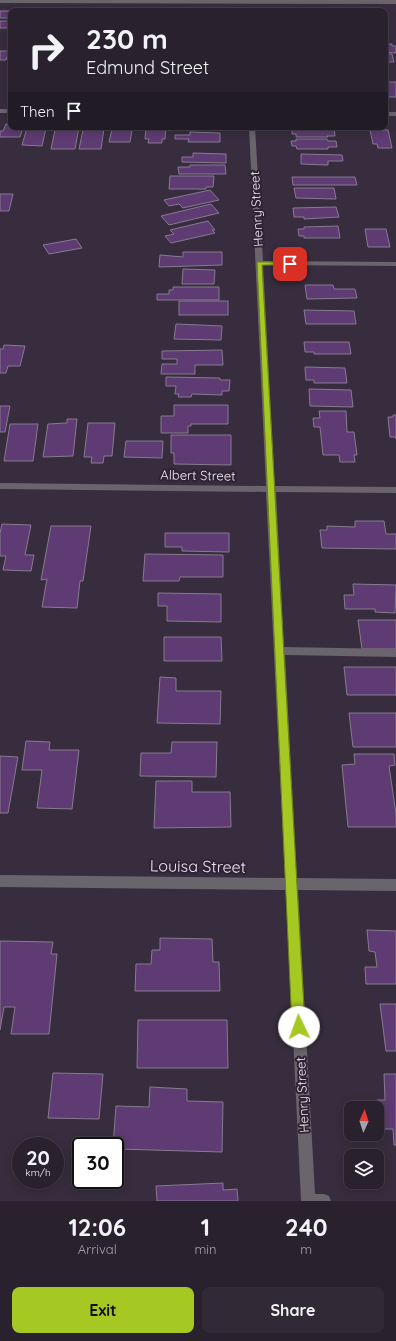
<!DOCTYPE html>
<html lang="en">
<head>
<meta charset="utf-8">
<style>
  :root { --surface:#29222e; --page:#312a36; --text:#f1f3f6; --muted:#a5a4aa; --line:#453f4a; --accent:#a5c823 }
  body { margin:0; font-family:Quicksand,sans-serif; background:var(--page); color:var(--text); height:100vh; display:flex; flex-direction:column; font-size:15px; white-space:nowrap }
  * { box-sizing:border-box; margin:0 }
  p { font-size:13px; color:var(--muted) }
  .icon { flex:none; width:22px; height:22px; fill:none; stroke:currentColor; stroke-width:2; stroke-linecap:round; stroke-linejoin:round }
  .map { position:relative; height:1201px; overflow:hidden }
  .panel { display:flex; flex-direction:column; background:var(--surface); flex:1 }
  .panel>* { flex:none }
  .guide { position:absolute; left:8px; top:8px; width:380px; height:122px; border-radius:8px; box-shadow:0 2px 10px #0003,0 0 0 1px var(--line); background:#29222e; color:var(--text); overflow:hidden }
  .needle { width:26px; rotate:3deg }
  .buttons { position:absolute; left:344px; top:1101px; display:grid; gap:8px }
  .buttons a { display:grid; place-items:center; width:40px; height:40px; border-radius:8px; background:var(--surface); box-shadow:0 2px 10px #0003,0 0 0 1px var(--line); font-size:20px }
  .speed { position:absolute; left:12px; top:1137px; display:flex; gap:8px; font-size:20px; font-weight:700; text-align:center }
  .speed>* { display:grid; place-content:center; width:52px; height:52px; border-radius:50%; background:var(--surface); box-shadow:0 2px 10px #0003,0 0 0 1px var(--line); line-height:1 }
  .speed small { font-size:10px; font-weight:400 }
  .speed .limit { border:2px solid #111; border-radius:6px; background:#fff; color:#111 }
  .pin { position:absolute; display:grid; place-items:center; width:34px; height:34px; color:#fff; margin:-17px; border-radius:8px; box-shadow:0 2px 6px #0006 }
  .me { position:absolute; width:44px; margin:-22px; rotate:357deg; stroke-linejoin:round; filter:drop-shadow(0 0 3px #0008) }
  .turn { display:flex; align-items:center; gap:14px; height:84px; padding:0 12px; font-size:18px }
  .turn .icon { width:52px; height:52px; stroke-width:2.5 }
  .turn b { display:block; font-size:28px; line-height:34px }
  .then { display:flex; align-items:center; height:38px; padding:0 12px; background:#0003; gap:8px; font-size:15px }
  .eta { display:flex; justify-content:space-evenly; align-items:center; height:68px; text-align:center }
  .eta b { font-size:24px; font-weight:700; line-height:28px }
  .button { display:flex; gap:8px; margin-top:auto; padding:8px 12px }
  .button a { flex:1; height:46px; border-radius:8px; background:var(--accent); color:#111; font-size:16px; font-weight:700; line-height:46px; text-align:center }
  .button a+a { background:var(--page); color:var(--text) }
  .map>svg:first-child { display:block }
  .building { fill:#5e3b72; stroke:#877b8f }
  .lines { fill:none; stroke-linecap:round; stroke-linejoin:round }
  .minor { fill:#6a646d; fill-rule:evenodd }
  .route { fill:#a5c823; stroke:#6b8217 }
  .labels { text-anchor:middle; stroke-width:4; stroke-linejoin:round; paint-order:stroke }
  .street-label { font-size:13px; fill:#f0e9f5; stroke:#2d2334 }
  .near-street-label { font-size:16px; fill:#f0e9f5; stroke:#2d2334 }
</style>
</head>
<body>
<div class="map">
<svg width="396" height="1201" viewBox="0 0 396 1201">
  <rect width="100%" height="100%" fill="#372d3e"/>
  <!-- building -->
  <g class="building">
    <rect x="0" y="11" width="11" height="7"/>
    <rect x="0" y="21" width="11" height="7"/>
    <polygon points="385,44 392,44 392,46 396,46 396,53 385,52"/>
    <polygon points="0,51 9,51 6,60 0,60"/>
    <polygon points="385,54 392,54 394,62 385,62"/>
    <rect x="385" y="82" width="11" height="15"/>
    <polygon points="6,124 11,124 11,127 23,127 20,137 0,137 0,131 3,131"/>
    <polygon points="30,127 46,128 42,146 22,145 27,128 30,128"/>
    <polygon points="66,127 79,127 75,149 51,149 55,130 66,130"/>
    <polygon points="114,127 130,127 129,130 132,130 130,142 109,142 112,129 114,129"/>
    <polygon points="146,127 166,127 165,139 162,139 162,143 148,143 149,139 145,139"/>
    <rect x="191" y="127" width="31" height="3"/>
    <polygon points="296,127 334,128 335,136 327,136 328,137 296,137 296,134 292,134 292,130 296,130"/>
    <polygon points="93,128 104,128 101,149 79,149 83,130 92,130"/>
    <polygon points="370,130 388,130 392,148 378,148 377,144 373,144"/>
    <polygon points="190,132 220,133 220,142 188,142 189,139 175,139 175,135 190,135"/>
    <polygon points="296,139 327,139 328,141 336,141 337,147 328,147 328,149 297,149 296,146 292,146 291,141 296,141"/>
    <polygon points="193,153 226,154 226,163 182,162 182,157 193,157"/>
    <polygon points="301,154 342,155 343,161 328,161 328,165 326,165 301,164"/>
    <polygon points="190,165 225,165 226,174 179,174 178,167 190,167"/>
    <polygon points="170,176 214,176 213,187 206,187 206,189 169,189"/>
    <polygon points="292,177 355,177 357,185 293,185"/>
    <polygon points="294,188 334,188 336,199 296,198"/>
    <polygon points="210,190 219,200 183,208 179,204 169,206 164,200"/>
    <polygon points="0,194 13,194 9,211 0,211"/>
    <polygon points="211,204 219,213 169,225 161,216"/>
    <polygon points="336,207 339,217 304,219 304,217 294,217 293,208"/>
    <polygon points="208,221 215,230 212,230 215,233 171,243 165,236 174,234 170,230"/>
    <polygon points="338,226 340,238 304,238 304,236 299,236 298,229 304,229 304,227"/>
    <polygon points="365,229 386,229 390,247 368,247"/>
    <polygon points="76,239 82,248 49,254 43,245"/>
    <polygon points="183,252 222,252 222,265 159,267 160,255 183,257"/>
    <polygon points="183,269 215,270 214,284 182,284"/>
    <polygon points="305,285 333,285 334,289 355,289 357,298 307,299"/>
    <polygon points="173,287 219,287 219,300 157,300 157,294 169,294 169,290 173,290"/>
    <rect x="179" y="301" width="49" height="14"/>
    <polygon points="304,310 354,311 356,324 306,324"/>
    <polygon points="176,324 222,326 221,340 174,339"/>
    <polygon points="304,342 349,342 351,354 314,354 314,352 305,352"/>
    <polygon points="4,345 25,346 20,366 8,366 6,373 0,373 0,349 3,349"/>
    <polygon points="222,350 223,365 195,365 195,374 161,374 162,364 177,364 177,359 162,359 162,351"/>
    <polygon points="305,367 345,368 347,383 314,383 314,380 306,380"/>
    <polygon points="166,377 220,378 220,380 230,380 229,391 222,391 222,395 192,394 191,397 178,397 179,394 175,394 176,386 166,386"/>
    <polygon points="309,389 351,390 353,407 310,406"/>
    <polygon points="174,405 228,405 228,424 191,424 191,426 188,426 188,433 161,433 161,416 174,416"/>
    <polygon points="0,406 10,406 5,432 0,432"/>
    <polygon points="319,411 346,411 347,432 354,432 357,455 354,455 355,462 340,462 339,455 323,455 320,427 314,427 313,418 320,418"/>
    <polygon points="393,415 396,415 396,439 396,437 390,437 388,417 393,417"/>
    <polygon points="67,419 77,419 73,456 43,457 48,424 67,423"/>
    <polygon points="88,423 115,423 112,456 104,456 103,463 91,463 92,457 84,457"/>
    <polygon points="10,424 38,424 33,461 4,461"/>
    <polygon points="171,435 231,435 231,465 174,464 174,453 171,453"/>
    <polygon points="126,441 163,441 162,458 124,457"/>
    <polygon points="355,521 384,521 386,534 396,534 396,549 322,548 320,530 327,530 327,526 355,527"/>
    <polygon points="2,524 31,525 25,555 34,555 31,571 3,570 6,556 0,556 0,533"/>
    <polygon points="51,526 91,526 83,581 80,581 77,608 42,607 47,579 41,580"/>
    <polygon points="165,533 229,533 229,552 182,551 182,547 165,547"/>
    <polygon points="145,554 223,555 223,577 180,577 179,581 143,581"/>
    <polygon points="353,584 396,585 395,613 375,612 375,609 345,609 344,595 354,595"/>
    <polygon points="158,593 221,594 221,622 167,621 167,606 158,606"/>
    <polygon points="358,620 396,620 396,649 362,649"/>
    <polygon points="164,637 221,637 222,661 164,661"/>
    <polygon points="344,667 396,667 396,695 347,695"/>
    <polygon points="160,677 176,678 176,691 221,691 220,724 157,723"/>
    <polygon points="349,713 396,713 396,747 353,747"/>
    <polygon points="26,741 50,742 49,750 79,750 72,809 37,808 42,770 22,770"/>
    <polygon points="172,742 217,742 216,777 140,776 141,753 171,753"/>
    <polygon points="354,754 394,754 395,765 389,766 396,814 396,827 348,827 342,765 355,764"/>
    <polygon points="0,756 18,757 8,813 0,813"/>
    <polygon points="156,781 192,781 192,792 230,792 231,827 154,828"/>
    <polygon points="367,930 396,931 396,984 366,984 365,967 377,967 375,952 369,951"/>
    <polygon points="160,938 212,939 213,962 219,962 220,991 135,991 136,964 151,964 152,950 160,950"/>
    <polygon points="0,941 53,942 51,954 57,954 49,1034 11,1034 15,1007 4,1007 0,1030"/>
    <polygon points="380,1004 396,1004 396,1051 386,1051"/>
    <polygon points="138,1020 227,1020 228,1068 137,1068"/>
    <polygon points="53,1073 103,1074 99,1119 48,1118"/>
    <polygon points="384,1074 396,1074 396,1145 394,1145 393,1129 379,1129 377,1100 385,1100"/>
    <polygon points="150,1087 187,1089 187,1101 223,1102 222,1152 115,1149 115,1146 113,1146 116,1106 149,1107"/>
    <polygon points="223,1183 223,1190 237,1189 238,1201 157,1201 156,1186"/>
  </g>
  <g class="lines">
    <!-- minor -->
    <g class="minor">
      <polygon points="0,0 396,0 396,4 0,3"/>
      <rect x="0" y="109" width="11" height="4"/>
      <rect x="385" y="112" width="11" height="4"/>
      <polygon points="249,127 255,127 263,261 396,262 396,266 263,265 275,486 396,487 396,493 276,492 284,647 396,649 396,657 285,655 297,878 396,879 396,891 298,890 315,1194 324,1194 329,1196 331,1201 301,1201 286,890 0,887 0,875 285,878 266,492 0,489 0,483 266,486"/>
    </g>
  </g>
  <!-- route -->
  <polygon class="route" points="257,262 290,262 293,264 290,265 262,265 305,1027 303,1031 299,1033 294,1031 292,1027"/>
  <g class="labels">
    <!-- street labels -->
    <g class="street-label">
      <text transform="translate(256 209) rotate(-93)" y="5">Henry Street</text>
      <text transform="translate(198 475) rotate(1)" y="5">Albert Street</text>
      <text transform="translate(302 1095) rotate(-93)" y="5">Henry Street</text>
    </g>
    <!-- near-street labels -->
    <g class="near-street-label">
      <text transform="translate(198 866) rotate(1)" y="6">Louisa Street</text>
    </g>
  </g>
</svg>
<div class="buttons">
<a><svg class="needle" viewBox="-14 -14 28 28"><path d="M0-13l5 13h-10z" fill="#e53935"/><path d="M0 13l5-13h-10z" fill="#a5a4aa"/></svg></a>
<a><svg class="icon" aria-label="layers" viewBox="0 0 24 24"><path d="M12 4l9 5-9 5-9-5zM3 14l9 5 9-5"/></svg></a>
</div>
<div class="speed"><div>20<small>km/h</small></div><div class="limit">30</div></div>
<div class="pin" style="left:290px;top:264px;background:#d93025"><svg class="icon" aria-label="arrive" viewBox="0 0 24 24"><path d="M6 21V4h12l-3 4 3 4H6"/></svg></div>
<svg class="me" style="left:299px;top:1027px" viewBox="-20 -20 40 40"><circle r="19" fill="#fff"/><path d="M0-13L10 11 0 6-10 11z" fill="#a5c823"/></svg>
<div class="guide">
<div class="turn"><svg class="icon" aria-label="right" viewBox="0 0 24 24"><path d="M7 20v-9h11M14 6l5 5-5 5"/></svg><div><b>230 m</b>Edmund Street</div></div>
<div class="then">Then<svg class="icon" aria-label="arrive" viewBox="0 0 24 24"><path d="M6 21V4h12l-3 4 3 4H6"/></svg></div>
</div>
</div>
<section class="panel">
<div class="eta">
<div><b>12:06</b><p>Arrival</p></div>
<div><b>1</b><p>min</p></div>
<div><b>240</b><p>m</p></div>
</div>
<div class="button"><a>Exit</a><a>Share</a></div>
</section>
</body>
</html>
